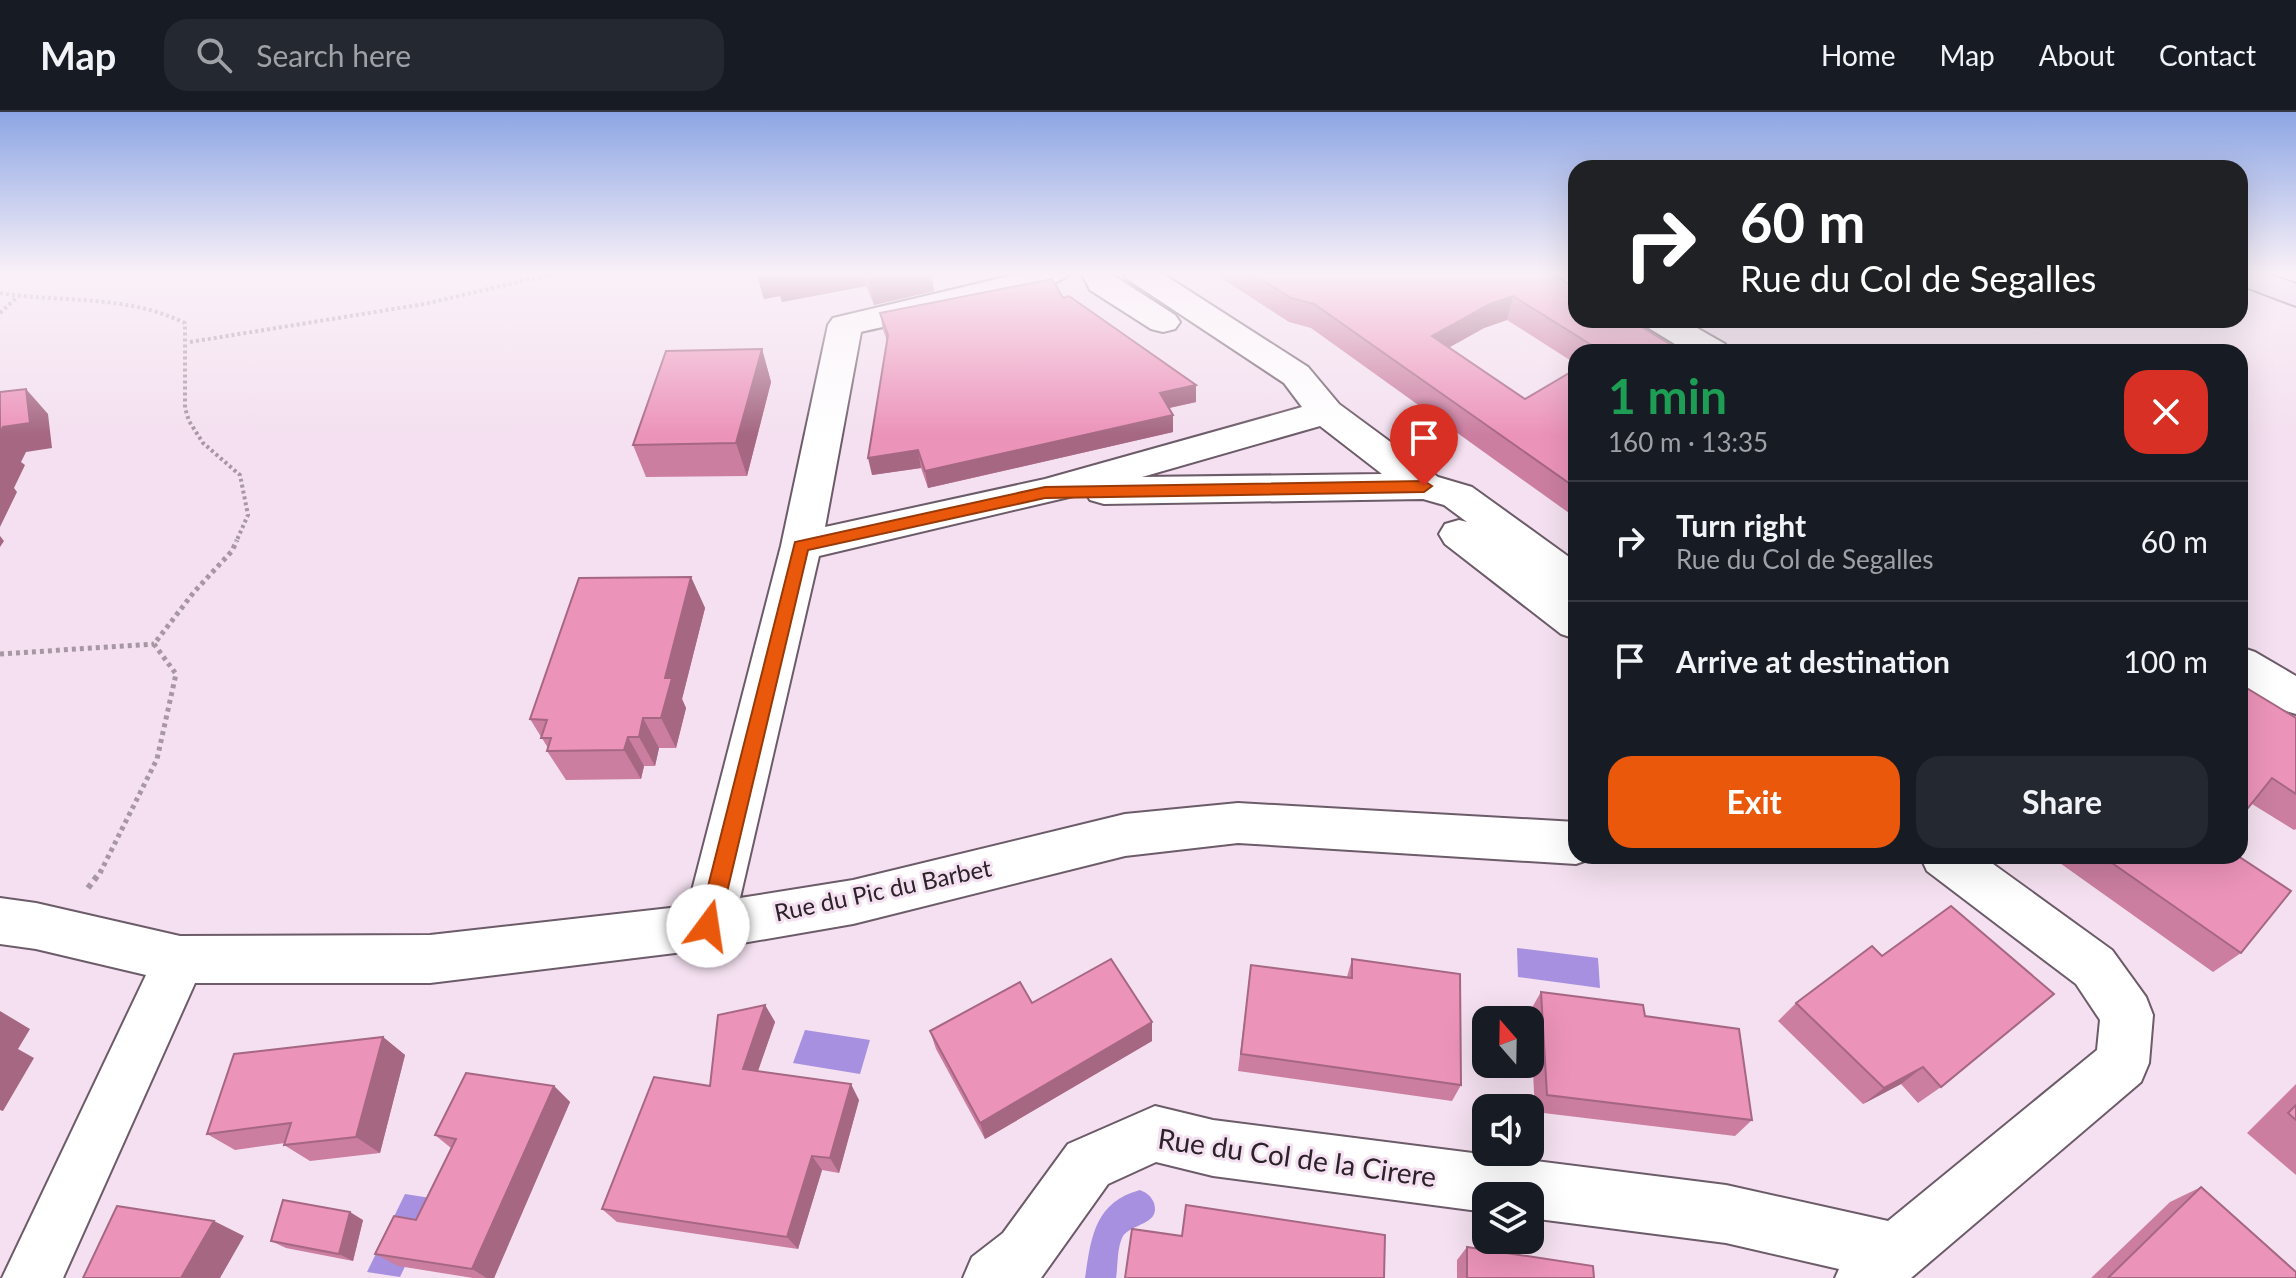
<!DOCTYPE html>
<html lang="en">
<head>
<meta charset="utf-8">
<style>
  :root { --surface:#171b24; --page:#242831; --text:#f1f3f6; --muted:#9ea1a6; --line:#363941; --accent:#ea580c }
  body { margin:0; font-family:Lato,sans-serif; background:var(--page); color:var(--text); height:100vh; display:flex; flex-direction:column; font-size:30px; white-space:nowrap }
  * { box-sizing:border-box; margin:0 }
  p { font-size:26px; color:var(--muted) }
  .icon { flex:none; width:44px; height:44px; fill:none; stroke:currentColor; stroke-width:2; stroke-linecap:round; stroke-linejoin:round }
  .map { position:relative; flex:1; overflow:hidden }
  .panel { position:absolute; left:1568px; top:232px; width:680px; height:520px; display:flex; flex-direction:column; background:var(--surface); border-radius:24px; box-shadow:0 8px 32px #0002 }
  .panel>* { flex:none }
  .guide { position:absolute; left:1568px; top:48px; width:680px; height:168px; border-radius:24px; box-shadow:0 8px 32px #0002; background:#202124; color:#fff; overflow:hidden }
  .needle { width:52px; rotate:340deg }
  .controls { position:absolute; left:1472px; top:894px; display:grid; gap:16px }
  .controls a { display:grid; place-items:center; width:72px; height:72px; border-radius:16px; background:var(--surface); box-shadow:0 8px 32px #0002; font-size:40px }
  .pin { position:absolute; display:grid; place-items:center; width:68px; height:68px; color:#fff; margin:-82px -34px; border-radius:50% 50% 50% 0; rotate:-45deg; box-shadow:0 0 8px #0007 }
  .pin .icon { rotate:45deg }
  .me { position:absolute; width:88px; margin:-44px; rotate:14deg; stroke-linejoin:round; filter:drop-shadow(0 0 6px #0008) }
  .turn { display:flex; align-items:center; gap:28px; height:168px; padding:0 40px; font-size:36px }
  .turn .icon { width:104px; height:104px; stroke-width:2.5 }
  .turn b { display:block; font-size:56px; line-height:68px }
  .round { display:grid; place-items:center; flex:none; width:84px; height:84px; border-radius:24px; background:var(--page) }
  .headline { display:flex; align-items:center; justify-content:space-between; height:136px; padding:0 40px }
  h1 { font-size:48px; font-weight:700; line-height:60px; color:#1e9e55 }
  .action { display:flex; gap:16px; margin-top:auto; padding:16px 40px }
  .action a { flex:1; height:92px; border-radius:24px; background:var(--accent); color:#fff; font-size:32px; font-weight:700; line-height:92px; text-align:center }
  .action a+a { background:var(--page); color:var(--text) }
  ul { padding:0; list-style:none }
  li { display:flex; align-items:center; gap:24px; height:120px; padding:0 40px; border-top:2px solid var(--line) }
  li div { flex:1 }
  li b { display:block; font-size:30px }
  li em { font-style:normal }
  header { display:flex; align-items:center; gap:48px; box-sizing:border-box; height:112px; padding:0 40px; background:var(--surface); border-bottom:2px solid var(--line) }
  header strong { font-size:38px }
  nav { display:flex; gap:44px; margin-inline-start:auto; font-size:28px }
  .search { width:560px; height:72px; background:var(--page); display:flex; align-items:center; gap:20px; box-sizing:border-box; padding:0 28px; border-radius:24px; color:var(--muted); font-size:30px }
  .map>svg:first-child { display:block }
  .water { fill:#a690df }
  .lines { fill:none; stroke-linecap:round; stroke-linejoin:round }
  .minor-casing { stroke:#6c5b68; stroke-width:4 }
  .secondary-casing { stroke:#6c5b68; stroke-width:4 }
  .path-far2 { stroke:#a797a4; stroke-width:4; stroke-dasharray:3 3; stroke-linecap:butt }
  .path-far1 { stroke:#a797a4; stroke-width:5; stroke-dasharray:4 4; stroke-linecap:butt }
  .path { stroke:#a797a4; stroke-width:6; stroke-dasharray:5 5; stroke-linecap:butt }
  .minor { fill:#fff; fill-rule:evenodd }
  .secondary { fill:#e6d3ef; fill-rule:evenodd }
  .wall { fill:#cb7ea0 }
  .shaded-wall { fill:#a56782 }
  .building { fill:#ec93ba; stroke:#a56782; stroke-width:2 }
  .route { fill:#ea580c; stroke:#983908; stroke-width:2 }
  .labels { text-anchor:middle; stroke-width:6; stroke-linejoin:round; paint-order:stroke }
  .street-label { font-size:24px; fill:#2b2329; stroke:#f4e0f0 }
  .near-street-label { font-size:28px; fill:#2b2329; stroke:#f4e0f0 }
</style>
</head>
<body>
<header>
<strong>Map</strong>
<div class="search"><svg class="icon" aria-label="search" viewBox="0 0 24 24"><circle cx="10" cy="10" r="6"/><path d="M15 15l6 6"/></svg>Search here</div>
<nav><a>Home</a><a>Map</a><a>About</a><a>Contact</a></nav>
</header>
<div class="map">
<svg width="2296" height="1166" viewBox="0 0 2296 1166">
  <rect width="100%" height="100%" fill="#f4e0f0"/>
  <!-- water -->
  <g class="water">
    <polygon points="1517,836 1598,846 1600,876 1518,865"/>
    <polygon points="805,918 870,928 860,962 793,951"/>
    <path d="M1140,1078c7,3 11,6 14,13 7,23 -25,20 -32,35 -5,11 -4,28 -6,40h-31c6,-39 9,-76 55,-88z"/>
    <polygon points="405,1082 437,1087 400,1165 367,1160"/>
  </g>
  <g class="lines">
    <!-- minor casing -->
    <g class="minor-casing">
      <g id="minor">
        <path d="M1026,160h45c-16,23 -175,51 -210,60l-36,195 220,-48 257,-72 -18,-24 -157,-104 -5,-7h38l148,95 31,37 99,73 34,10 104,75v36l-6,-2 6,5v38l-15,-5 -116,-90 -6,-10 6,-10 14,-4 8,2 -23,-17 -21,-6 -319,5 -14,-4 -4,-7 -267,63 -79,342 113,-18 272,-66 113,-11 338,19v34l17,2 -17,6 -338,-21 -113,13 -272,68 -145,25 -278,34h-235l-132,295h-61l144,-303 -110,-26 -36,-5v-46l36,5 144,33 250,-1 258,-29 93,-360 47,-221 5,-7zM1320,314l62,48 -240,3z"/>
        <polygon points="1081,160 1113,160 1116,165 1175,203 1180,210 1175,217 1163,220 1151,217 1090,178"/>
        <polygon points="1642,208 1683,208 1725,232 1730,240 1688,240 1647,215"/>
        <polygon points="2240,535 2255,540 2296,564 2296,602 2280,597 2240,573"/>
        <polygon points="1920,744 1982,744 2112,838 2146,885 2153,903 2149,951 2141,970 1911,1166 1835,1166 1839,1157 1726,1131 1530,1106 1530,1084 1486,1084 1486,1100 1213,1064 1156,1050 1108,1072 1041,1166 963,1166 972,1145 1003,1121 1068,1032 1155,994 1213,1008 1726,1073 1888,1109 2097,938 2100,908 2076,872 1927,759"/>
      </g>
    </g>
    <!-- secondary casing -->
    <g class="secondary-casing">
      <polygon id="secondary" points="2240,160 2263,160 2296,172 2296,194 2240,173"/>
    </g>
    <!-- path-far2 -->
    <g class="path-far2">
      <path d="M0,181c64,10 125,1 185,30v85l4,13 14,22 37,32 8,40 -12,27"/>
      <polyline points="0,201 17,185"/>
      <polyline points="190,230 424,192 562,160"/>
    </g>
    <!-- path-far1 -->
    <g class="path-far1">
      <polyline points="0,542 154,532"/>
      <polyline points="100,761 157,647 176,562 154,532 194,480 232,439 237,428"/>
    </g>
    <!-- path -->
    <polyline class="path" points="88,776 101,759"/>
    <!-- minor -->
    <use href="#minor" class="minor"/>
    <!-- secondary -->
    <use href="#secondary" class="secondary"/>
  </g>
  <!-- wall -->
  <g class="wall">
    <polygon points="756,160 931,160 934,179 874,193 866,174 782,190 780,184 764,187"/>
    <polygon points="1212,160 1549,160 1683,240 1576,240 1576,252 1507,208 1484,216 1449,235 1525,287 1576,257 1576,406 1311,216 1289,210"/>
    <polygon points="1063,186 1196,273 1196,290 1169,296 1173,320 928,376 921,356 872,363 887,229 883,218 880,201"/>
    <polygon points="762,237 771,270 747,364 646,365 633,333"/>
    <polygon points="691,465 705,496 682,587 686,596 676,636 659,636 655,654 644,654 641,667 566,668 547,639 548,636 530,607"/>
    <polygon points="2296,606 2296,717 2294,718 2252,692"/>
    <polygon points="2050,744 2238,744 2241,841 2213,860"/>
    <polygon points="1872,834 1941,975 1918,991 1901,972 1863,992 1778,909 1796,891"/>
    <polygon points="1352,847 1461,973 1452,989 1238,959 1251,853 1347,865"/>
    <polygon points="1541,880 1645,904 1752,1008 1735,1024 1535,1000 1530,899"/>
    <polygon points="1032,891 1152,929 985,1027 936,937 930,919"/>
    <polygon points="765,893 775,910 758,959 859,988 839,1061 822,1058 798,1137 617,1110 602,1097 710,974"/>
    <polygon points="383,925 405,943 380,1041 310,1049 284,1033 285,1031 235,1038 207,1022"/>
    <polygon points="2296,972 2296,1063 2247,1021"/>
    <polygon points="554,974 570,990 494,1166 473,1166 398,1154 375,1142 416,1108 451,1036 435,1023"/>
    <polygon points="2201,1075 2296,1166 2091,1166 2170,1090"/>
    <polygon points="363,1108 353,1149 286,1136 271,1129"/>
    <polygon points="1467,1135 1594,1166 1457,1166 1457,1148"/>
  </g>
  <!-- shaded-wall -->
  <g class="shaded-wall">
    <polygon points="756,160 774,160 780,184 764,187"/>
    <polygon points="774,160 863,160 866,174 782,190"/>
    <polygon points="867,160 931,160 934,179 874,193"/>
    <polygon points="1513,184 1507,208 1484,216 1427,248 1432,224 1490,192"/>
    <polygon points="762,237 771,270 747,364 736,331"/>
    <polygon points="1196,273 1196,290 1160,298 1160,281"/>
    <polygon points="26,277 48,302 52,336 26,340 21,350 25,353 14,376 17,380 0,415 0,321"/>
    <polygon points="1173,303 1173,320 928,376 925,359"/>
    <polygon points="918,338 921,356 872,363 868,346"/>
    <polygon points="0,424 4,429 0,435"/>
    <polygon points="691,465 705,496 682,587 686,596 676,636 661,606 665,566"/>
    <polygon points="643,606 659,636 655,654 639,625"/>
    <polygon points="628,625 644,654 641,667 624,638"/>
    <polygon points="765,893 775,910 753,973 743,957"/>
    <polygon points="0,899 30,917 18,937 34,946 3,999 0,998"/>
    <polygon points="1152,910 1152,929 985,1027 980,1011"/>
    <polygon points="383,925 405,943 380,1041 356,1025"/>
    <polygon points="1923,955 1901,972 1863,992 1884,976"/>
    <polygon points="851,972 859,988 839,1061 830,1046"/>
    <polygon points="554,974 570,990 494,1166 487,1166 472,1157"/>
    <polygon points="812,1044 822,1058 798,1137 787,1125"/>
    <polygon points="350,1100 363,1108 353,1149 339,1142"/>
    <polygon points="214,1109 244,1124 220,1166 181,1166"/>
  </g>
  <!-- building -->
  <g class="building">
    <polygon points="1250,160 1549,160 1576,176 1576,208 1630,208 1683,240 1603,240 1513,184 1490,192 1432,224 1525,287 1576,257 1576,376 1314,192 1291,186"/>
    <polygon points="1052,167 1063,186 1069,184 1196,273 1160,281 1173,303 925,359 918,338 868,346 888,223 880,201"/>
    <polygon points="762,237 736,331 633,333 666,239"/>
    <polygon points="26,277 30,311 3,315 0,321 0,280"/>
    <polygon points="691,465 665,566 672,566 661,606 643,606 639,625 628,625 624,638 547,639 551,626 541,626 547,608 530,607 579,466"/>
    <polygon points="2240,572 2296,606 2296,682 2272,666 2240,706"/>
    <polygon points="2102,744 2238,744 2291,779 2241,841"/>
    <polygon points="1951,794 2054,882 1941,975 1923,955 1884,976 1796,891 1872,834 1882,844"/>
    <polygon points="1111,847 1152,910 980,1011 930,919 1020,870 1032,891"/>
    <polygon points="1352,847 1460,862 1461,973 1241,942 1251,853 1352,866"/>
    <polygon points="1541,880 1643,893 1645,904 1739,917 1752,1008 1547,983"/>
    <polygon points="765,893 743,957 851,972 830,1046 812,1044 787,1125 602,1097 654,965 710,974 718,903"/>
    <polygon points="383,925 356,1025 284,1033 291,1011 207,1022 234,942"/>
    <polygon points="466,961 554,974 472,1157 375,1142 394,1104 416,1108 456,1027 435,1023"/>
    <polygon points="2296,993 2296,1008 2288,1001"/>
    <polygon points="2201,1075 2296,1160 2296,1166 2108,1166"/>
    <polygon points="283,1088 350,1100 339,1142 271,1129"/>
    <polygon points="1186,1093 1385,1123 1384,1166 1125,1166 1132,1117 1182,1124"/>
    <polygon points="117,1094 214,1109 181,1166 83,1166"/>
    <polygon points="1467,1135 1593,1154 1594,1166 1467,1166"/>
  </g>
  <!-- sky -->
  <linearGradient id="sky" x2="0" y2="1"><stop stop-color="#8da6e4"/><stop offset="0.5" stop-color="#faf1f8"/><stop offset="1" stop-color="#faf1f8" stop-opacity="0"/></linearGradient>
  <rect width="2296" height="323" fill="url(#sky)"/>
  <!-- route -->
  <polygon class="route" points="1424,369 1432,374 1424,380 1045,386 808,438 719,814 716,821 708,823 701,821 698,814 795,430 1045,375"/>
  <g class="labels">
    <!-- street labels -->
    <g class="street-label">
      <text transform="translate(883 779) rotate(-12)" y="8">Rue du Pic du Barbet</text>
    </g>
    <!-- near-street labels -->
    <g class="near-street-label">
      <text transform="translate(1297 1046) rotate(8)" y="10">Rue du Col de la Cirere</text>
    </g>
  </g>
</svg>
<div class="controls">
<a><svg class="needle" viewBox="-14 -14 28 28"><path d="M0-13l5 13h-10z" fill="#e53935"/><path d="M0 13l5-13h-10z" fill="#9ea1a6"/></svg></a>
<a><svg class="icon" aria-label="sound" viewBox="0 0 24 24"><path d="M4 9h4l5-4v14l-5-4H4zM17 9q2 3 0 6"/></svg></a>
<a><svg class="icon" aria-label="layers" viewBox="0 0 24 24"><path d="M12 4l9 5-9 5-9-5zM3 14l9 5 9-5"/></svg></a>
</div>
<div class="pin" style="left:1424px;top:374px;background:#d93025"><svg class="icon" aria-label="arrive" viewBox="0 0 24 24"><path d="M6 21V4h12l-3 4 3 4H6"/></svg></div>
<svg class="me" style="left:708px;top:814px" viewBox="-20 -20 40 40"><circle r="19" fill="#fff"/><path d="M0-13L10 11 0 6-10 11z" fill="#ea580c"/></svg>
<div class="guide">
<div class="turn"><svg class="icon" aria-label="right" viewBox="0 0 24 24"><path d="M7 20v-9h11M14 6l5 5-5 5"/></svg><div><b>60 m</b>Rue du Col de Segalles</div></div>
</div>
<section class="panel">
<div class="headline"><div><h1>1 min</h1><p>160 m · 13:35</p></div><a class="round" style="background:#d93025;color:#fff"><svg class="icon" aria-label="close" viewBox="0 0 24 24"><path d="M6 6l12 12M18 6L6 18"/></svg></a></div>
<ul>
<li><svg class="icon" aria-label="right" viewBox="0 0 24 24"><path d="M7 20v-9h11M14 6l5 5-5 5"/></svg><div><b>Turn right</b><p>Rue du Col de Segalles</p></div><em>60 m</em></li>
<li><svg class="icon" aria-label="arrive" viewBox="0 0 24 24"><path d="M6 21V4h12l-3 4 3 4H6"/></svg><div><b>Arrive at destination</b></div><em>100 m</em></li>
</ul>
<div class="action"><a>Exit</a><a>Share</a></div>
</section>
</div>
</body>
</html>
